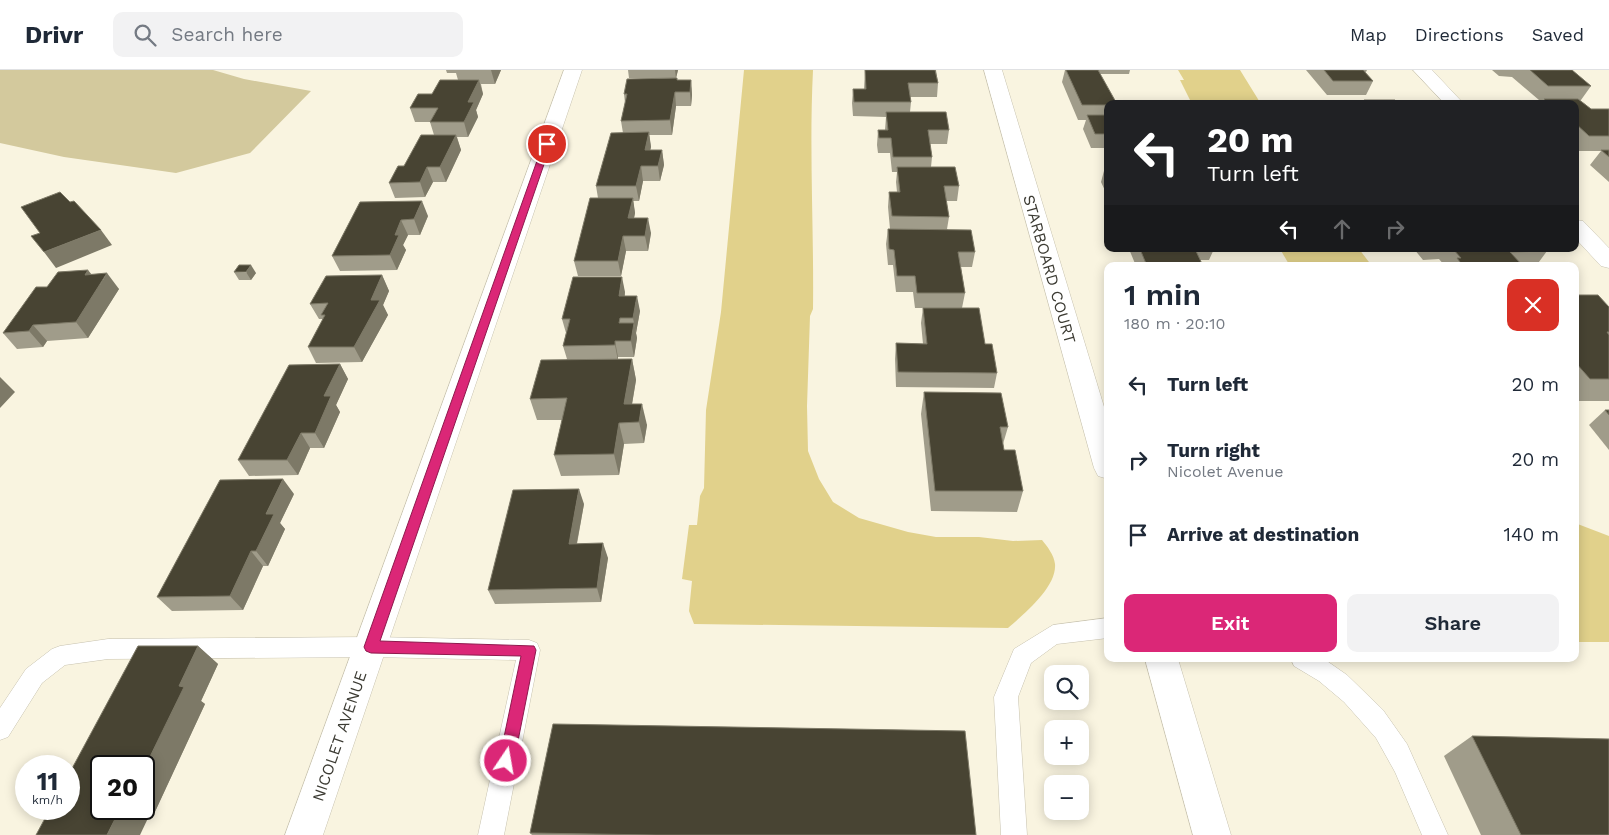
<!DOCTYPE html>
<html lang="en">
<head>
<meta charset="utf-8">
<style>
  :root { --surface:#fff; --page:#f2f2f3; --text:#1f2937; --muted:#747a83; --line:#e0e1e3; --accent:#db2777 }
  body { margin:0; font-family:"Work Sans",sans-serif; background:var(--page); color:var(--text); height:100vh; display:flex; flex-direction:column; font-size:19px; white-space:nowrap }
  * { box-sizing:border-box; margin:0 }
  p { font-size:16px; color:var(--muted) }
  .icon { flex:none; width:28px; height:28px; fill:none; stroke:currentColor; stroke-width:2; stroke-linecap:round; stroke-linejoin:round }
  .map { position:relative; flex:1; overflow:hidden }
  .panel { position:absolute; left:1104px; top:192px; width:475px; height:400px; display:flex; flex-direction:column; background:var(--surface); border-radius:10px; box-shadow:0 2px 12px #0003 }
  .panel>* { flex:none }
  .hud { position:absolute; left:1104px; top:30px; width:475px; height:152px; border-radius:10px; box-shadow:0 2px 12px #0003; background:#202124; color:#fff; overflow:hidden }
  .buttons { position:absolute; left:1044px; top:595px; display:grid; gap:10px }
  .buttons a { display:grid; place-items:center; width:45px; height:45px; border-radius:10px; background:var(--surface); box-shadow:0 2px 12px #0003; font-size:25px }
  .speed { position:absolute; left:15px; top:685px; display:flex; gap:10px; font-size:25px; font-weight:700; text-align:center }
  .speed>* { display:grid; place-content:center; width:65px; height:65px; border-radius:50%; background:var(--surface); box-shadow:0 2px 12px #0003; line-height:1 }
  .speed small { font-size:12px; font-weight:400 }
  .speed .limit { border:2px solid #111; border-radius:8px; background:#fff; color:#111 }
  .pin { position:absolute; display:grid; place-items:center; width:42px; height:42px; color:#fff; margin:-21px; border:2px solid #fff; border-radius:50%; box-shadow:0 1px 5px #0007 }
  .me { position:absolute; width:55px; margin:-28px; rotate:12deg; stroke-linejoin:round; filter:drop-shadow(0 0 4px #0008) }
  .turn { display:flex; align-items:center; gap:18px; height:105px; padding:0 20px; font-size:22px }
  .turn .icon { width:65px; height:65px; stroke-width:2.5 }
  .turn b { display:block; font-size:35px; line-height:42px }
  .lanes { display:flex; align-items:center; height:48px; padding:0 20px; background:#0003; justify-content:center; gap:25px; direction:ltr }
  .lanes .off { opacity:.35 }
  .round { display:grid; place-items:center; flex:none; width:52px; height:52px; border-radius:10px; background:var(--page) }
  .summary { display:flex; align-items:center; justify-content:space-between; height:85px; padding:0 20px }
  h1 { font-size:30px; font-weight:600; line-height:38px }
  .primary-button { display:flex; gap:10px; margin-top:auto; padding:10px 20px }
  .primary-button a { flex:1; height:58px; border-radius:10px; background:var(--accent); color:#fff; font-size:20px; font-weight:600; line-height:58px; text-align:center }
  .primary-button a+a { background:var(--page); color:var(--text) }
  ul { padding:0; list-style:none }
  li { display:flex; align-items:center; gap:15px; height:75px; padding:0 20px }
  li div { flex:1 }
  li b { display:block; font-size:19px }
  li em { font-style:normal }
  header { display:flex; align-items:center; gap:30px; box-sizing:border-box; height:70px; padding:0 25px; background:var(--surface); border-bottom:1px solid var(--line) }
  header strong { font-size:24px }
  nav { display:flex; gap:28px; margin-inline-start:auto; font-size:18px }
  .search { width:350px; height:45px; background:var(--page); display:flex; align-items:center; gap:12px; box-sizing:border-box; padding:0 18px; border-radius:10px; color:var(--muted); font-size:19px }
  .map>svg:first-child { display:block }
  .green { fill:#d3c99d }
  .water { fill:#e1d18b }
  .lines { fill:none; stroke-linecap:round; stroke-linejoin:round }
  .lane-casing { stroke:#c7c2af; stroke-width:1 }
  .street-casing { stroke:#c7c2af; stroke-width:1 }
  .lane { fill:#fff; fill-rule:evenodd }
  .street { fill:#fff; fill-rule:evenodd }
  .wall { fill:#a09c8a; fill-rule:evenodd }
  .shaded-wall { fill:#7d7967 }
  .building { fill:#484433; stroke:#7d7967 }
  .route { fill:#db2777; stroke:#8e194d }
  .labels { text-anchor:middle; stroke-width:5; stroke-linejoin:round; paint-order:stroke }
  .street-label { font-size:16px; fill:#3c3b33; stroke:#fff }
</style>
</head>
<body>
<header>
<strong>Drivr</strong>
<div class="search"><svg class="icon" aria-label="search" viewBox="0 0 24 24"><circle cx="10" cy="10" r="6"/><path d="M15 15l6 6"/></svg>Search here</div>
<nav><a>Map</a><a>Directions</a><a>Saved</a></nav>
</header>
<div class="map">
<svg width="1609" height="765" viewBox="0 0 1609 765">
  <rect width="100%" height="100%" fill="#f9f4e0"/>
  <!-- green -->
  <polygon class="green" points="0,0 213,0 244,9 311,21 250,83 176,103 64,87 0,73"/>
  <!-- water -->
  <g class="water">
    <path d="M744,0h69c-4,80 1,159 0,239l-3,7 -3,90 1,45 11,28 14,23 26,16 49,14 28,5h43l34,4 29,-1c5,6 12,15 13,24 2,23 -31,50 -47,64l-314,-4 -5,-13 3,-30 -10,-2 7,-54h8l3,-29 4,-8 2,-78 15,-98z"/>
    <polygon points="1178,0 1240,0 1261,34 1192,34 1180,10 1184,10"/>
    <polygon points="1280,179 1359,179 1372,196 1290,196"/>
    <polygon points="1575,453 1609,466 1609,572 1575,572"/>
  </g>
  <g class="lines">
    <!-- lane casing -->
    <g class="lane-casing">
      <g id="lane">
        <polygon points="1108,548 1108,568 1057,574 1031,593 1018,627 1027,765 1001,765 994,627 1014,579 1053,555"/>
        <polygon points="371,567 529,570 537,573 540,580 504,765 478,765 516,590 371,587 108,589 65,595 42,613 8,667 0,670 0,638 26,599 52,579 60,576 108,569"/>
        <polygon points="1291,589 1324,589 1347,605 1383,640 1407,674 1448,765 1422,765 1395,702 1376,668 1344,632 1319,611 1294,596"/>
      </g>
    </g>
    <!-- street casing -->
    <g class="street-casing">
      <g id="street">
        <polygon points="564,0 582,0 323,765 285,765"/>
        <polygon points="984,0 1002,0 1108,350 1108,409 1098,406 1094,398"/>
        <polygon points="1413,0 1432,0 1464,34 1445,34"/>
        <polygon points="1575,150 1583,151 1609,178 1609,198 1601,196 1575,168"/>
        <polygon points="1145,589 1178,589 1231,765 1193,765"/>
      </g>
    </g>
    <!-- lane -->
    <use href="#lane" class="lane"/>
    <!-- street -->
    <use href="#street" class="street"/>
  </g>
  <!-- wall -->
  <g class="wall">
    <polygon points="446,0 501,0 495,14 481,14 483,24 476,40 478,47 468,67 457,67 461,80 446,112 433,112 425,127 395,128 389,113 404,96 434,65 430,52 415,52 410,38 432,24 458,10 456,3 447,3"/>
    <polygon points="628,0 678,0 676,8 629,8"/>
    <polygon points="865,0 936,0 938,13 937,27 910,27 911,32 910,42 949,60 947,74 930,74 932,87 931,97 959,116 957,131 946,131 949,147 947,159 975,182 972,197 961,197 965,223 962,238 985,274 997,303 994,318 896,317 895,289 896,273 923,274 921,253 923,238 915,238 913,222 896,222 893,195 888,195 886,174 888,159 890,159 888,137 889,122 897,122 896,112 897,102 892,102 890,83 878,83 877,75 878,60 885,60 886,47 853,46 852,33 853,19 864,19"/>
    <polygon points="1065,0 1130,0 1129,4 1100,4 1108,34 1108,78 1091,78 1083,59 1086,50 1078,50 1062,12"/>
    <polygon points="1306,0 1367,0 1366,2 1365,2 1373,11 1366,25 1327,25"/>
    <polygon points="1492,0 1572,0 1591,16 1581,30 1580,30 1591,39 1609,39 1609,112 1590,95 1601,81 1579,81 1575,77 1575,34 1541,34 1543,30 1539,30 1512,7 1499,6"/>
    <polygon points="678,10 691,10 692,25 691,36 676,36 672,65 649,65 651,77 650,80 662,80 664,95 660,111 643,111 639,131 633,131 635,143 634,148 651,163 648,181 626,181 621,206 578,206 574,191 598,128 596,116 623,63 621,51 625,33 624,24"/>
    <polygon points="1364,30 1399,34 1362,34"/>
    <polygon points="1105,97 1108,97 1108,127 1101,112"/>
    <polygon points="360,132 428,146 420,165 408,165 403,175 406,180 397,200 340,201 332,186"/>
    <polygon points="1129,179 1214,179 1209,190 1200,190 1203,196 1136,196"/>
    <polygon points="1414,179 1545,179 1547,181 1536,196 1445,196 1439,189 1423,190"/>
    <polygon points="234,202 256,203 251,210 239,210"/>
    <polygon points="92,204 119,219 88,268 47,271 43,277 17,279 3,263 47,217"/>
    <polygon points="382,205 389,221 383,235 388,245 362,292 316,293 308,277 323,249 319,249 310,234"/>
    <polygon points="625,222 625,226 640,241 636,263 637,268 634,287 618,287 618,289 632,289 636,310 632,334 647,355 644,373 624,374 619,405 561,406 554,385 562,350 537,350 530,329 567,289 563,276 566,263 562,249"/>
    <polygon points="1575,225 1609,237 1609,331 1575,331"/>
    <polygon points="340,294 348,309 336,335 340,342 324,378 310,378 298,405 249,406 238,390"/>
    <polygon points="924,322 1008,357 1003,374 1004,380 1023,421 1017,442 931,441 921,344"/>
    <polygon points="1605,340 1609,340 1609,380 1589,355"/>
    <polygon points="294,424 280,453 285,459 268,496 263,496 243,540 172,541 157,527"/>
    <polygon points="584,434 577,474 608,488 601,532 495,534 488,520"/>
    <path d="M198,576l20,18 -17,37 4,3 -52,112h-4l-113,19zM144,696v43h-43z"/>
    <polygon points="1472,666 1609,765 1481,765 1444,686"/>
    <polygon points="530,763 976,765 532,765"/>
  </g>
  <!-- shaded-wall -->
  <g class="shaded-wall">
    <polygon points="491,0 501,0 495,14"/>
    <polygon points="675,0 678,0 676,8"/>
    <polygon points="479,10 483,24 476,40 478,47 468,67 464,52 468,32"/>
    <polygon points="691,10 692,25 691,36 690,22"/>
    <polygon points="675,22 676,36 672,65 670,50"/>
    <polygon points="649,62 651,77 647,95 645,80"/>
    <polygon points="456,65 461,80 446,112 440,97"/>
    <polygon points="662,80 664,95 660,111 658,96"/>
    <polygon points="641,96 643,111 639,131 636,116"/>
    <polygon points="427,97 433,112 425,127 420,112"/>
    <polygon points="633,128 635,143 631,163 628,148"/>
    <polygon points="422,131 428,146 420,165 414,149"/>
    <polygon points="648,148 651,163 648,181 645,166"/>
    <polygon points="401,150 408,165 403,175 406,180 397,200 390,185 395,165"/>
    <polygon points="101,160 112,175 56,198 44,182"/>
    <polygon points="623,166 626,181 621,206 618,191"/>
    <polygon points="251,195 256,203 251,210 246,202"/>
    <polygon points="88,200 100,215 107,203 119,219 88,268 76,252 85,205"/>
    <polygon points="382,205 389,221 383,235 388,245 362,292 354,277 371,230"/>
    <polygon points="622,207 625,222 622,241 619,226"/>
    <polygon points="637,226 640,241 636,263 633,248"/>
    <polygon points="634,253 637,268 634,287 631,271"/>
    <polygon points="33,255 47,271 43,277 29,261"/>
    <polygon points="615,271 618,287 618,291 615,275"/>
    <polygon points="632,289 636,310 629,352 624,334"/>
    <polygon points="340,294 348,309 336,335 340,342 324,378 315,363 324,326"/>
    <polygon points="0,307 15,322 0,338"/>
    <polygon points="642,334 647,355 644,373 639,352"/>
    <polygon points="619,353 624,374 619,405 614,384"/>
    <polygon points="301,363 310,378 298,405 287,390"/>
    <polygon points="283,409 294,424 280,453 285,459 268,496 256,481 266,444"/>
    <polygon points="579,419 584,434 574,488 569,474"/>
    <polygon points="603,473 608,488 601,532 597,518"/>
    <polygon points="251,481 263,496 243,540 230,526"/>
    <polygon points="198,576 218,594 201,631 205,634 153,746 142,739 144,739 144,699 179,616"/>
    <polygon points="120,739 137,739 149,746 140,765 107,765"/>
  </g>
  <!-- building -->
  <g class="building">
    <polygon points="865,0 935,0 938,13 908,13 911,32 854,32 853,19 866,19"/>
    <polygon points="1066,0 1098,0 1117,34 1108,34 1108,35 1082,35"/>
    <polygon points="1324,0 1363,0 1373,11 1333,11"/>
    <polygon points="1530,0 1572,0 1591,16 1548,16"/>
    <polygon points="677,8 677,10 691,10 690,22 675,22 670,50 621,51 627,24 624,24 627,9"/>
    <polygon points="440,10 479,10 468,32 474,32 464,52 430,52 438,38 410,38 418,24 432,24"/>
    <polygon points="1544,29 1578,29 1591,39 1609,39 1609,66 1589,66 1575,53 1575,34 1549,34"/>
    <polygon points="1364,30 1395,30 1399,34 1367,34"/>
    <polygon points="886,42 946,42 949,60 928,60 932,87 893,87 891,68 879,68 878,60 888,60"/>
    <polygon points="1087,45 1108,45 1108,64 1095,64"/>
    <polygon points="649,62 645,80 662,80 658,96 641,96 636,116 596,116 611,63"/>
    <polygon points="421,65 456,65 440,97 427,97 420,112 389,113 398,96 404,96"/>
    <polygon points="1601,80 1609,80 1609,87"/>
    <polygon points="897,97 955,97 959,116 944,116 949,147 892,146 889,122 900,122"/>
    <polygon points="60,122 70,132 74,131 101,160 44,182 31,166 40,163 21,137"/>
    <polygon points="590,128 633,128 628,148 648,148 645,166 623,166 618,191 574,191"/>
    <polygon points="422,131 414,149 401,150 395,165 399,165 390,185 332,186 360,132"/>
    <polygon points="888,159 971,160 975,182 958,182 965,223 917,223 915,206 897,206 894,180 889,179"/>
    <polygon points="1140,179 1195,179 1203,196 1147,196"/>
    <polygon points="1453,179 1545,179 1547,181 1510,182 1523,196 1463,196 1457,188 1461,188"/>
    <polygon points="239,195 251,195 246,202 234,202"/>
    <polygon points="88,200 85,205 107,203 76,252 33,255 29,261 3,263 36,217 47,217 58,202"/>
    <polygon points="382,205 371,230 380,230 354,277 308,277 325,245 321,245 328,233 310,234 326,206"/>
    <polygon points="573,207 622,207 619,226 637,226 633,248 620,248 619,253 634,253 631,271 615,271 615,275 563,276 570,249 562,249"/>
    <polygon points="1575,225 1598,225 1609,237 1609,262 1607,262 1609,265 1609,309 1590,309 1575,292"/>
    <polygon points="923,238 979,238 985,274 992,274 997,303 898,302 896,273 927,274"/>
    <polygon points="632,289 624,334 642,334 639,352 619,353 614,384 554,385 567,328 530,329 541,290"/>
    <polygon points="340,294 324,326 331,326 315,363 301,363 287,390 238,390 289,295"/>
    <polygon points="924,322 1001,323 1008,357 1000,357 1004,380 1015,380 1023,421 935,421"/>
    <polygon points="1605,340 1609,340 1609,345"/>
    <polygon points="283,409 266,444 274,444 256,481 251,481 230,526 157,527 220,410"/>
    <polygon points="579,419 569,474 603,473 597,518 488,520 513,420"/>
    <polygon points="138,576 198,576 179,616 184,617 144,699 144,696 101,696 101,739 120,739 107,765 36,765 50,739 69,739 69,704"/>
    <polygon points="553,654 965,661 976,765 656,765 530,763"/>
    <polygon points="1472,666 1609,669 1609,765 1521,765"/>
  </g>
  <!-- route -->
  <polygon class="route" points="547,72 551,74 380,571 534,576 536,580 514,691 512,696 506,698 501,696 499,691 521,586 371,583 366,581 364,577 543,74"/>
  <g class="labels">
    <!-- street labels -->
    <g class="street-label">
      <text transform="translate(1050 199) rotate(74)" y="6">STARBOARD COURT</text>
      <text transform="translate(339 666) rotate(-71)" y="6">NICOLET AVENUE</text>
    </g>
  </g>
</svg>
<div class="buttons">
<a><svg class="icon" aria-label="search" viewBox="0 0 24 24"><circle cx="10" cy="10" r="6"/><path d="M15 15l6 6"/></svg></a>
<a>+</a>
<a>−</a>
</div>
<div class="speed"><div>11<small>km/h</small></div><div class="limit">20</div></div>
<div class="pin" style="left:547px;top:74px;background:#d93025"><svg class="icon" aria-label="arrive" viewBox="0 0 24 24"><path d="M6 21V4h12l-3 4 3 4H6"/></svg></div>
<svg class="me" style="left:506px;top:691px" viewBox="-20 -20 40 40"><circle r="17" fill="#db2777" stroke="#fff" stroke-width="3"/><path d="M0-11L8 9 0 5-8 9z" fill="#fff"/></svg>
<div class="hud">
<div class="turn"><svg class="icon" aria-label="left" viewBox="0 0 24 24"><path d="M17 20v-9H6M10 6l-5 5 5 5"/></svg><div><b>20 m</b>Turn left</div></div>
<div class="lanes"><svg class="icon" aria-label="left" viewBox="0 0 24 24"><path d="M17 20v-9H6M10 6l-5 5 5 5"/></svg><svg class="icon off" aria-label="ahead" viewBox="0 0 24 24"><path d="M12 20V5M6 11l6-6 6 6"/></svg><svg class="icon off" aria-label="right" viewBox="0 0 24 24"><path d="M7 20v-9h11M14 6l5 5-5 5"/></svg></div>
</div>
<section class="panel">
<div class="summary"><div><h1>1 min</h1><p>180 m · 20:10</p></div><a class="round" style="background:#d93025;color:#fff"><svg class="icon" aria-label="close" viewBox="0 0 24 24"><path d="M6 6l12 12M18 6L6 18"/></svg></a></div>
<ul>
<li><svg class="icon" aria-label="left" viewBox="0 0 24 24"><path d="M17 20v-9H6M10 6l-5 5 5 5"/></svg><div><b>Turn left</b></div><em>20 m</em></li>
<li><svg class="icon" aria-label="right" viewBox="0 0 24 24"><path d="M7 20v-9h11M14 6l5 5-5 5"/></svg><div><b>Turn right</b><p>Nicolet Avenue</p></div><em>20 m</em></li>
<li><svg class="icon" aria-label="arrive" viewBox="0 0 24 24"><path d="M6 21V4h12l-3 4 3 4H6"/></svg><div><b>Arrive at destination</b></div><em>140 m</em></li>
</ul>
<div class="primary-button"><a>Exit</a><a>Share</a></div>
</section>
</div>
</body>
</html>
